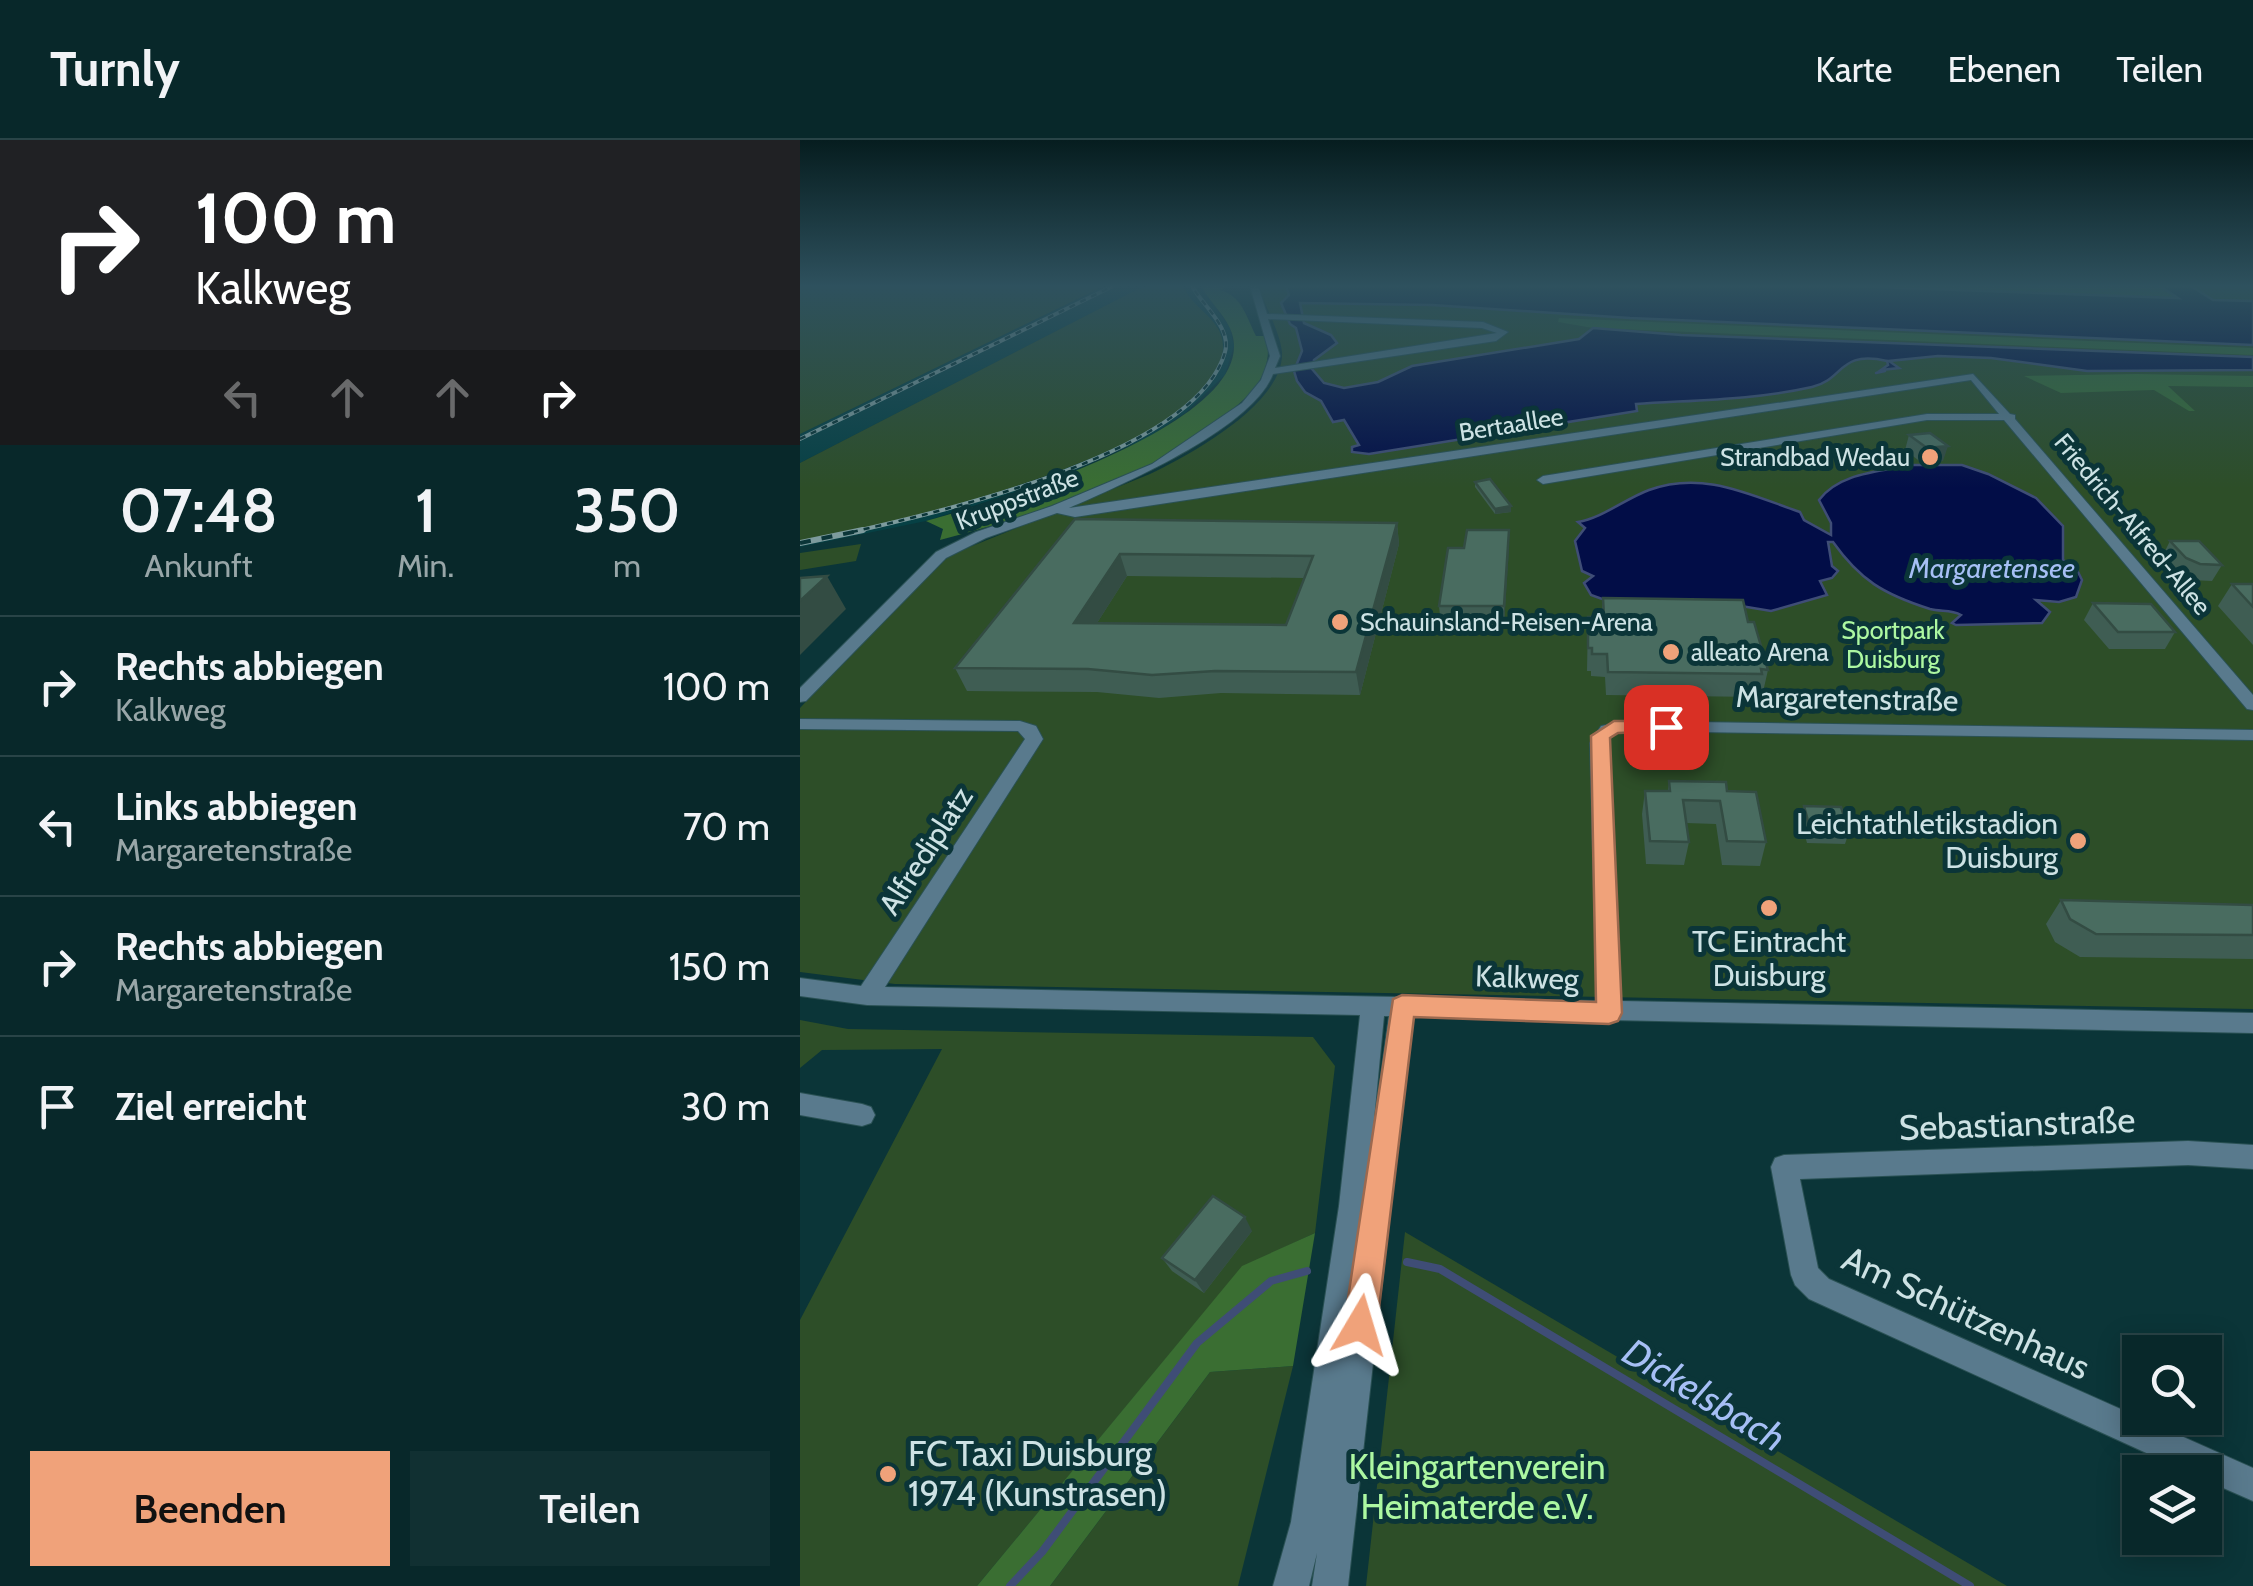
<!DOCTYPE html>
<html lang="de">
<head>
<meta charset="utf-8">
<style>
  :root { --surface:#08282a; --page:#113032; --text:#f1f3f6; --muted:#98a6a8; --line:#294447; --accent:#f0a27a }
  body { margin:0; font-family:Cabin,sans-serif; background:var(--page); color:var(--text); height:100vh; display:flex; flex-direction:column; font-size:38px; white-space:nowrap }
  * { box-sizing:border-box; margin:0 }
  p { font-size:32px; color:var(--muted) }
  .icon { flex:none; width:55px; height:55px; fill:none; stroke:currentColor; stroke-width:2; stroke-linecap:round; stroke-linejoin:round }
  .map { position:relative; flex:1; overflow:hidden }
  .sheet { display:flex; flex-direction:column; background:var(--surface); width:800px }
  .sheet>* { flex:none }
  .top-card { background:#202124; color:#fff; overflow:hidden }
  .fabs { position:absolute; left:1322px; top:1195px; display:grid; gap:20px }
  .fabs a { display:grid; place-items:center; width:100px; height:100px; border-radius:0px; background:var(--surface); box-shadow:0 5px 25px #0003,0 0 0 2px var(--line); font-size:50px }
  .pin { position:absolute; display:grid; place-items:center; width:85px; height:85px; color:#fff; margin:-42px; border-radius:20px; box-shadow:0 5px 15px #0006 }
  .me { position:absolute; width:110px; margin:-55px; rotate:7deg; stroke-linejoin:round; filter:drop-shadow(0 0 8px #0008) }
  .turn { display:flex; align-items:center; gap:35px; height:210px; padding:0 30px; font-size:45px }
  .turn .icon { width:130px; height:130px; stroke-width:2.5 }
  .turn b { display:block; font-size:70px; line-height:85px }
  .lanes { display:flex; align-items:center; height:95px; padding:0 30px; background:#0003; justify-content:center; gap:50px; direction:ltr }
  .lanes .off { opacity:.35 }
  .eta { display:flex; justify-content:space-evenly; align-items:center; height:170px; text-align:center }
  .eta b { font-size:60px; font-weight:600; line-height:70px }
  .primary-button { display:flex; gap:20px; margin-top:auto; padding:20px 30px }
  .primary-button a { flex:1; height:115px; border-radius:0px; background:var(--accent); color:#111; font-size:40px; font-weight:600; line-height:115px; text-align:center }
  .primary-button a+a { background:var(--page); color:var(--text) }
  ul { padding:0; list-style:none }
  li { display:flex; align-items:center; gap:30px; height:140px; padding:0 30px; border-top:2px solid var(--line) }
  li div { flex:1 }
  li b { display:block; font-size:38px }
  li em { font-style:normal }
  header { display:flex; align-items:center; gap:60px; box-sizing:border-box; height:140px; padding:0 50px; background:var(--surface); border-bottom:2px solid var(--line) }
  header strong { font-size:48px }
  nav { display:flex; gap:55px; margin-inline-start:auto; font-size:35px }
  main { display:flex; flex:1; min-height:0 }
  .map>svg:first-child { display:block }
  .built { fill:#064044 }
  .green { fill:#2d4e28 }
  .forest { fill:#3a6e32 }
  .water { fill:#020d47; stroke:#3f4d76; stroke-width:2.5 }
  .lines { fill:none; stroke-linecap:round; stroke-linejoin:round }
  .stream-far1 { stroke:#3f4d76; stroke-width:2.5 }
  .stream { stroke:#3f4d76; stroke-width:8 }
  .minor-casing { stroke:#2a5154; stroke-width:2 }
  .minor { fill:#597a8d; fill-rule:evenodd }
  .rail-far1-casing { stroke:#7d9b9d; stroke-width:4 }
  .rail-casing { stroke:#7d9b9d; stroke-width:6 }
  .rail-far1 { stroke:#0b3538; stroke-width:2.5; stroke-dasharray:6; stroke-linecap:butt }
  .rail { stroke:#0b3538; stroke-width:4; stroke-dasharray:11; stroke-linecap:butt }
  .wall { fill:#3f5d53; fill-rule:evenodd }
  .shaded-wall { fill:#334c43 }
  .building { fill:#496c60; stroke:#334c43; stroke-width:2.5; fill-rule:evenodd }
  .route { fill:#f0a27a; stroke:#9c694f; stroke-width:2.5 }
  .poi-dot { fill:#f0a27a; stroke:#0b3538; stroke-width:4 }
  .labels { text-anchor:middle; stroke-width:10; stroke-linejoin:round; paint-order:stroke }
  .far-street-label { font-size:25px; fill:#cde2e4; stroke:#0b3538 }
  .far-poi-label { font-size:25px; fill:#cde2e4; stroke:#0b3538; text-anchor:start }
  .far-park-label { font-size:25px; fill:#adf8a1; stroke:#0b3538 }
  .far-water-label { font-size:28px; font-style:italic; fill:#a6bff5; stroke:#0b3538 }
  .street-label { font-size:30px; fill:#cde2e4; stroke:#0b3538 }
  .poi-label { font-size:30px; fill:#cde2e4; stroke:#0b3538; text-anchor:end }
  .near-street-label { font-size:35px; fill:#cde2e4; stroke:#0b3538 }
  .near-poi-label { font-size:35px; fill:#cde2e4; stroke:#0b3538; text-anchor:start }
  .near-park-label { font-size:35px; fill:#adf8a1; stroke:#0b3538 }
  .near-water-label { font-size:38px; font-style:italic; fill:#a6bff5; stroke:#0b3538 }
</style>
</head>
<body>
<header>
<strong>Turnly</strong>
<nav><a>Karte</a><a>Ebenen</a><a>Teilen</a></nav>
</header>
<main>
<section class="sheet">
<div class="top-card">
<div class="turn"><svg class="icon" aria-label="right" viewBox="0 0 24 24"><path d="M7 20v-9h11M14 6l5 5-5 5"/></svg><div><b>100 m</b>Kalkweg</div></div>
<div class="lanes"><svg class="icon off" aria-label="left" viewBox="0 0 24 24"><path d="M17 20v-9H6M10 6l-5 5 5 5"/></svg><svg class="icon off" aria-label="ahead" viewBox="0 0 24 24"><path d="M12 20V5M6 11l6-6 6 6"/></svg><svg class="icon off" aria-label="ahead" viewBox="0 0 24 24"><path d="M12 20V5M6 11l6-6 6 6"/></svg><svg class="icon" aria-label="right" viewBox="0 0 24 24"><path d="M7 20v-9h11M14 6l5 5-5 5"/></svg></div>
</div>
<div class="eta">
<div><b>07:48</b><p>Ankunft</p></div>
<div><b>1</b><p>Min.</p></div>
<div><b>350</b><p>m</p></div>
</div>
<ul>
<li><svg class="icon" aria-label="right" viewBox="0 0 24 24"><path d="M7 20v-9h11M14 6l5 5-5 5"/></svg><div><b>Rechts abbiegen</b><p>Kalkweg</p></div><em>100 m</em></li>
<li><svg class="icon" aria-label="left" viewBox="0 0 24 24"><path d="M17 20v-9H6M10 6l-5 5 5 5"/></svg><div><b>Links abbiegen</b><p>Margaretenstraße</p></div><em>70 m</em></li>
<li><svg class="icon" aria-label="right" viewBox="0 0 24 24"><path d="M7 20v-9h11M14 6l5 5-5 5"/></svg><div><b>Rechts abbiegen</b><p>Margaretenstraße</p></div><em>150 m</em></li>
<li><svg class="icon" aria-label="arrive" viewBox="0 0 24 24"><path d="M6 21V4h12l-3 4 3 4H6"/></svg><div><b>Ziel erreicht</b></div><em>30 m</em></li>
</ul>
<div class="primary-button"><a>Beenden</a><a>Teilen</a></div>
</section>
<div class="map">
<svg width="1453" height="1446" viewBox="0 0 1453 1446">
  <rect width="100%" height="100%" fill="#0b3538"/>
  <!-- built -->
  <g class="built">
    <polygon points="304,146 352,146 338,149 0,323 0,294"/>
    <polygon points="383,146 401,146 430,188 434,206 425,235 385,273 347,298 251,341 126,381 0,407 0,401 122,375 242,338 300,314 369,276 404,246 419,225 419,189 391,160"/>
  </g>
  <!-- green -->
  <g class="green">
    <polygon points="0,146 304,146 0,294"/>
    <path d="M352,146h31c10,24 41,33 40,62 -1,102 -343,179 -423,193v-78l338,-174z"/>
    <path d="M458,146h995v723l-1358,-25 -95,-12v-264l130,-138 20,-15 200,-81c40,-19 135,-71 132,-122 -2,-20 -17,-46 -24,-66z"/>
    <polygon points="61,404 56,421 0,430 0,413"/>
    <polygon points="0,880 48,889 513,897 535,926 515,1093 442,1127 177,1446 0,1446 0,1180 142,909 22,910 0,928"/>
    <polygon points="605,1092 1207,1446 566,1446"/>
    <polygon points="493,1226 438,1446 250,1446 410,1232"/>
  </g>
  <!-- forest -->
  <g class="forest">
    <path d="M401,146h27l-8,4c22,6 26,26 36,46h11c8,48 -29,70 -64,94 -17,12 -33,26 -51,35 -66,36 -140,55 -212,75l3,-11 -17,-8c66,-18 311,-92 308,-176 0,-23 -23,-40 -33,-59z"/>
    <polygon points="1049,146 1360,146 1381,158"/>
    <polygon points="759,178 1453,208 1453,215 793,188 758,182"/>
    <polygon points="1337,234 1453,236 1453,247 1368,246 1395,271 1389,271 1354,250 1261,253 1224,236"/>
    <polygon points="515,1093 493,1226 410,1232 250,1446 177,1446 442,1126"/>
  </g>
  <!-- water -->
  <g class="water">
    <path d="M486,146h563l329,12 -18,-12h31l22,14 40,1v44l-623,-27 -198,-13 -132,-2 4,20 27,12 6,8 -23,17 -2,9 12,14 20,5 34,-6 34,-16 167,-27 14,-11 88,7 572,22v13l-166,1 -96,-13 -53,-2 -49,5 10,7 -18,2 7,-5 -1,-4c-49,-11 -42,18 -75,26 -58,13 -118,13 -176,17l1,7 -268,43 -17,-2v-5l7,-2 -15,-25 -11,2 -12,-21 -16,-9 -8,-11 -3,-10 8,-20 -6,-23 -6,-4 -9,-21 8,-8z"/>
    <path d="M1112,325h50l26,9 48,24 27,28v34l13,8 6,12 -6,17 -17,5 -23,-2 14,12 -8,11 -86,2 -4,-2 9,-8c-10,-6 -20,-3 -31,-6 -47,-15 -70,-29 -97,-67h-5l4,24 6,5 -6,7 -12,3 7,14 -56,16 -30,-5 -125,-2 -25,-9 -7,-12 9,-7 -11,-5 -7,-30 10,-13 -7,-6c24,-4 47,-23 71,-32 54,-20 101,5 151,22l4,8 27,15v-12l-12,-23c20,-27 59,-28 93,-35z"/>
  </g>
  <g class="lines">
    <!-- stream-far1 -->
    <polyline class="stream-far1" points="1076,233 1085,231"/>
    <!-- stream -->
    <g class="stream">
      <polyline points="607,1122 640,1129 1170,1446"/>
      <polyline points="210,1446 242,1412 397,1203 471,1141 507,1131"/>
    </g>
    <!-- minor casing -->
    <g class="minor-casing">
      <g id="minor">
        <path d="M450,146h8l9,28 216,8 25,10 -12,9 -223,33c-21,55 -152,111 -204,134l904,-134 37,40 5,1v4l238,276v15l-6,-1 -243,-289h-77l-384,64 -6,-4 6,-4 384,-62h72l-28,-34 -896,137 -18,-4 -71,25 -40,20 -140,143 -6,1v-14l136,-136 40,-20 76,-26 100,-42 90,-61 19,-23 9,-24zM468,179l214,9 15,5 -222,35 5,-12z"/>
        <path d="M0,579l220,2 16,5 7,13 -158,248 712,14 -7,-258 11,-17 25,-5 627,9v10l-627,-9 -13,3 -5,9 12,258 633,12v20l-841,-17 -64,570h-36l5,-33 -8,33h-36l18,-64 48,-316 21,-191 -493,-10 -67,-9v-18l61,8 164,-247 -7,-8 -218,-2zM584,876h5l-17,124z"/>
        <polygon points="0,953 62,964 71,967 75,975 71,983 62,986 0,975"/>
        <polygon points="1388,1001 1453,1005 1453,1029 1388,1025 1000,1039 1018,1128 1029,1139 1453,1328 1453,1361 1405,1340 1405,1332 1388,1332 1009,1159 995,1145 991,1135 971,1027 975,1018 984,1015"/>
      </g>
    </g>
    <!-- minor -->
    <use href="#minor" class="minor"/>
    <!-- rail-far1 casing -->
    <g class="rail-far1-casing">
      <g id="rail-far1">
        <polyline points="0,299 313,146"/>
        <path d="M52,392c92,-21 345,-79 373,-180 7,-24 -23,-47 -33,-66"/>
      </g>
    </g>
    <!-- rail casing -->
    <g class="rail-casing">
      <polyline id="rail" points="0,403 63,390"/>
    </g>
    <!-- rail-far1 -->
    <use href="#rail-far1" class="rail-far1"/>
    <!-- rail -->
    <use href="#rail" class="rail"/>
  </g>
  <!-- wall -->
  <g class="wall">
    <polygon points="1109,295 1143,321 1122,323 1105,310"/>
    <polygon points="675,342 711,366 711,372 695,374 675,347"/>
    <path d="M275,379l322,4 2,21 -39,151 -139,-2 -62,5 -62,-6 -130,-1 -12,-23zM327,436l177,2 -18,47 -189,-2z"/>
    <polygon points="709,390 704,486 641,486 639,466 664,408"/>
    <polygon points="1370,401 1422,425 1412,441 1391,440 1377,434 1362,417"/>
    <polygon points="1432,444 1453,444 1453,505 1418,466"/>
    <polygon points="803,458 948,482 968,530 963,552 958,552 957,557 806,555 805,537 791,536 791,531 787,531 788,477 801,477"/>
    <polygon points="1293,463 1375,492 1365,509 1309,509 1284,480"/>
    <polygon points="869,641 927,651 966,702 960,726 922,725 916,684 886,683 889,702 884,725 846,724 842,674 845,651 868,651"/>
    <polygon points="1004,666 1049,692 1045,704 1007,703 1000,678"/>
    <polygon points="1261,760 1453,765 1453,819 1280,817 1255,802 1246,784"/>
    <polygon points="452,1091 404,1153 372,1131 362,1118"/>
  </g>
  <!-- shaded-wall -->
  <g class="shaded-wall">
    <polygon points="1148,306 1143,321 1122,323 1127,308"/>
    <polygon points="711,366 711,372 695,374 695,369"/>
    <polygon points="597,383 599,404 560,555 556,532"/>
    <polygon points="709,390 709,409 704,486 704,466"/>
    <polygon points="320,414 327,436 283,505 274,483"/>
    <polygon points="27,436 46,469 0,515 0,444"/>
    <polygon points="445,1077 452,1091 404,1153 395,1140"/>
  </g>
  <!-- building -->
  <g class="building">
    <polygon points="1130,293 1148,306 1127,308 1109,295"/>
    <polygon points="690,339 711,366 695,369 675,342"/>
    <path d="M275,379l322,4 -41,149 -141,-1 -63,4 -64,-6 -133,-1zM320,414l193,2 -27,69 -212,-2z"/>
    <polygon points="667,390 709,390 704,466 639,466 648,408 664,408"/>
    <polygon points="1370,401 1399,401 1422,425 1400,424 1386,418"/>
    <polygon points="27,436 0,461 0,438"/>
    <polygon points="1432,444 1453,444 1453,467"/>
    <polygon points="803,458 943,460 948,482 954,482 968,530 961,529 962,534 808,532 807,514 792,514 792,508 788,508 788,477 804,477"/>
    <polygon points="1293,463 1351,464 1375,492 1318,492"/>
    <polygon points="869,641 926,642 927,651 956,652 966,702 927,701 920,661 883,660 889,702 850,701 845,651 870,651"/>
    <polygon points="1004,666 1041,667 1049,692 1011,692"/>
    <polygon points="1261,760 1453,765 1453,795 1296,794 1270,779"/>
    <polygon points="413,1056 445,1077 395,1140 362,1118"/>
  </g>
  <!-- sky -->
  <linearGradient id="sky" x2="0" y2="1"><stop stop-color="#061d1f"/><stop offset="0.42" stop-color="#2e515e"/><stop offset="1" stop-color="#2e515e" stop-opacity="0"/></linearGradient>
  <rect width="1453" height="348" fill="url(#sky)"/>
  <!-- route -->
  <polygon class="route" points="866,581 872,582 872,591 818,593 810,598 822,873 818,881 809,884 614,877 577,1185 572,1197 560,1202 549,1197 544,1185 593,859 602,855 796,862 791,596 814,581"/>
  <!-- markers -->
  <g class="poi-dot">
    <circle cx="1130" cy="317" r="10"/>
    <circle cx="540" cy="482" r="10"/>
    <circle cx="871" cy="512" r="10"/>
    <circle cx="1278" cy="701" r="10"/>
    <circle cx="969" cy="768" r="10"/>
    <circle cx="88" cy="1334" r="10"/>
  </g>
  <g class="labels">
    <!-- far-street labels -->
    <g class="far-street-label">
      <text transform="translate(711 284) rotate(-9)" y="9">Bertaallee</text>
      <text transform="translate(217 359) rotate(-21)" y="9">Kruppstraße</text>
      <text transform="translate(1333 384) rotate(50)" y="9">Friedrich-Alfred-Allee</text>
    </g>
    <!-- far-poi labels -->
    <g class="far-poi-label">
      <text x="1110" y="326" text-anchor="end">Strandbad Wedau</text>
      <text x="560" y="491">Schauinsland-Reisen-Arena</text>
      <text x="891" y="521">alleato Arena</text>
    </g>
    <!-- far-park labels -->
    <g class="far-park-label">
      <text x="1093" y="499">Sportpark<tspan x="1093" dy="29">Duisburg</tspan></text>
    </g>
    <!-- far-water labels -->
    <g class="far-water-label">
      <text x="1192" y="438">Margaretensee</text>
    </g>
    <!-- street labels -->
    <g class="street-label">
      <text transform="translate(1047 559) rotate(1)" y="10">Margaretenstraße</text>
      <text transform="translate(126 711) rotate(-57)" y="10">Alfrediplatz</text>
      <text transform="translate(727 838) rotate(2)" y="10">Kalkweg</text>
    </g>
    <!-- poi labels -->
    <g class="poi-label">
      <text x="1258" y="694">Leichtathletikstadion<tspan x="1258" dy="34">Duisburg</tspan></text>
      <text x="969" y="812" text-anchor="middle">TC Eintracht<tspan x="969" dy="34">Duisburg</tspan></text>
    </g>
    <!-- near-street labels -->
    <g class="near-street-label">
      <text transform="translate(1217 984) rotate(-2)" y="12">Sebastianstraße</text>
      <text transform="translate(1166 1173) rotate(25)" y="12">Am Schützenhaus</text>
    </g>
    <!-- near-poi labels -->
    <g class="near-poi-label">
      <text x="108" y="1326">FC Taxi Duisburg<tspan x="108" dy="40">1974 (Kunstrasen)</tspan></text>
    </g>
    <!-- near-park labels -->
    <g class="near-park-label">
      <text x="677" y="1339">Kleingartenverein<tspan x="677" dy="40">Heimaterde e.V.</tspan></text>
    </g>
    <!-- near-water labels -->
    <g class="near-water-label">
      <text transform="translate(904 1255) rotate(31)" y="13">Dickelsbach</text>
    </g>
  </g>
</svg>
<div class="fabs">
<a><svg class="icon" aria-label="search" viewBox="0 0 24 24"><circle cx="10" cy="10" r="6"/><path d="M15 15l6 6"/></svg></a>
<a><svg class="icon" aria-label="layers" viewBox="0 0 24 24"><path d="M12 4l9 5-9 5-9-5zM3 14l9 5 9-5"/></svg></a>
</div>
<div class="pin" style="left:866px;top:587px;background:#d93025"><svg class="icon" aria-label="arrive" viewBox="0 0 24 24"><path d="M6 21V4h12l-3 4 3 4H6"/></svg></div>
<svg class="me" style="left:560px;top:1185px" viewBox="-20 -20 40 40"><path d="M0-17L14 15 0 8-14 15z" fill="#f0a27a" stroke="#fff" stroke-width="4"/></svg>
</div>
</main>
</body>
</html>
